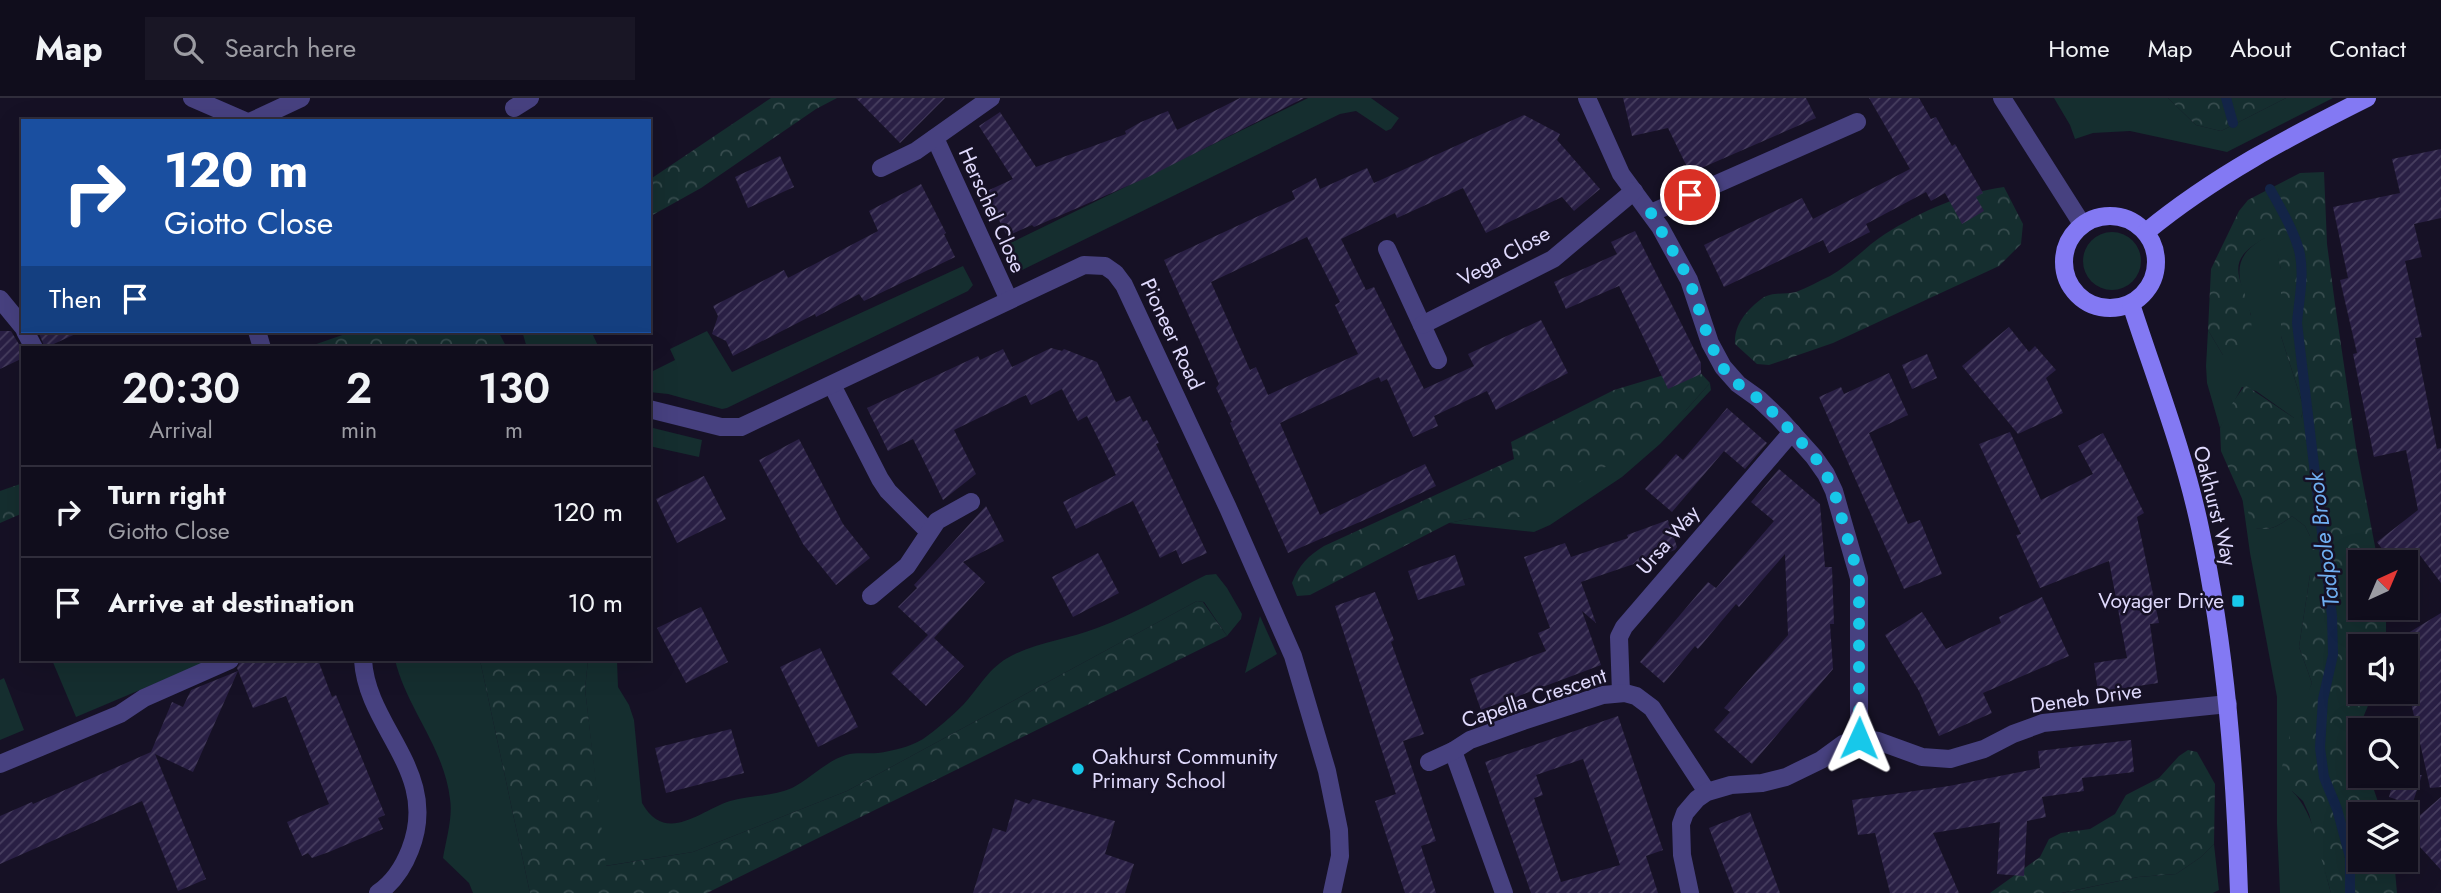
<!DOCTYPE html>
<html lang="en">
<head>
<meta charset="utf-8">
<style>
  :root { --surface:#100d1c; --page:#191625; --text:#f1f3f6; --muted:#9c9ca3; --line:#302d3b }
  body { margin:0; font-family:Jost,sans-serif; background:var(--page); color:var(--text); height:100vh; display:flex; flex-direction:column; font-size:26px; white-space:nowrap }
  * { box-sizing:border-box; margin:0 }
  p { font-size:23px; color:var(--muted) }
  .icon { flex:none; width:38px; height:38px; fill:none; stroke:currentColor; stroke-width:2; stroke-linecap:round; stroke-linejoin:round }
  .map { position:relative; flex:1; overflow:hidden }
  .panel { position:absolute; left:21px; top:248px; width:630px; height:315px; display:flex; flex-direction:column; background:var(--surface); border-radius:0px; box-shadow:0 7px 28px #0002,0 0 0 2px var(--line) }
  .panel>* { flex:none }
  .banner { position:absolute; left:21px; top:21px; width:630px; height:214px; border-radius:0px; box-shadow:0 7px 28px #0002,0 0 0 2px var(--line); background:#1a4fa0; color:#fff; overflow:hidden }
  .needle { width:46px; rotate:44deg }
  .fabs { position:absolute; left:2348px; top:452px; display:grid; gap:14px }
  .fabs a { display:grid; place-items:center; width:70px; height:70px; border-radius:0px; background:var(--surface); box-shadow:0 7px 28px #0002,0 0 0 2px var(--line); font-size:35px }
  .pin { position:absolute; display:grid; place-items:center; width:60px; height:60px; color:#fff; margin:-30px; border:4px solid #fff; border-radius:50%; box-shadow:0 2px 7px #0007 }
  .me { position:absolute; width:77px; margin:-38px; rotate:1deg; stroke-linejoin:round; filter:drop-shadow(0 0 5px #0008) }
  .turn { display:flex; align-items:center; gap:24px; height:147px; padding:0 28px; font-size:32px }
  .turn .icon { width:91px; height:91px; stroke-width:2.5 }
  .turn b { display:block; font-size:49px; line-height:60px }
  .then { display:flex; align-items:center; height:66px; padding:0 28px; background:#0003; gap:14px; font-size:26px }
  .eta { display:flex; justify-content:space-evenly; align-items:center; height:119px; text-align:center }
  .eta b { font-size:42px; font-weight:600; line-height:49px }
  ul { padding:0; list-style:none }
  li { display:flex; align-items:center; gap:21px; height:91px; padding:0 28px; border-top:2px solid var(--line) }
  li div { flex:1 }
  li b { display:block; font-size:26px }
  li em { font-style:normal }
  header { display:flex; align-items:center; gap:42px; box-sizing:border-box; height:98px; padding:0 35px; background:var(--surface); border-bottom:2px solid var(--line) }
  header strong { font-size:33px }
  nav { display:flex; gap:38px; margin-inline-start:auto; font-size:24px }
  .search { width:490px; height:63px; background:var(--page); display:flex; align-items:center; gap:18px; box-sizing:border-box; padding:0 24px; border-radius:0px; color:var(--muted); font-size:26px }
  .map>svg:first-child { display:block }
  .green { fill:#152e2f }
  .forest { fill:url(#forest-crowns) }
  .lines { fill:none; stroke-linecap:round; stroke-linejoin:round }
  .stream { stroke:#132447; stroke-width:10 }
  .building { fill:url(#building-hatch); fill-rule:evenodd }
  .street { stroke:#474180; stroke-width:18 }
  .secondary { stroke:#8379f3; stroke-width:18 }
  .route { stroke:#17c8ea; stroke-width:12; stroke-dasharray:0 21.6 }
  .poi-dot { fill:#17c8ea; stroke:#161125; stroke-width:2.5 }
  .labels { text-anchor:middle; stroke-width:5; stroke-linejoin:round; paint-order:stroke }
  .street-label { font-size:21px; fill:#dfd9fc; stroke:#161125 }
  .poi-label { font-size:21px; fill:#dfd9fc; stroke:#161125; text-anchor:end }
  .water-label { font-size:23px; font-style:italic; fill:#70aff2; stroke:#161125 }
</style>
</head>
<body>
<header>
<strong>Map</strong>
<div class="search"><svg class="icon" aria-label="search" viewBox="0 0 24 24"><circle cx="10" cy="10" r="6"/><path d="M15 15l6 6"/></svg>Search here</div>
<nav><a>Home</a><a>Map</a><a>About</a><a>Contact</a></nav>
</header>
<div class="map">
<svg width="2441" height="795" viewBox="0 0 2441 795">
  <defs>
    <pattern id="forest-crowns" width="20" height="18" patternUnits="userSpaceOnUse" patternTransform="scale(1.75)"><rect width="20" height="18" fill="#152e2f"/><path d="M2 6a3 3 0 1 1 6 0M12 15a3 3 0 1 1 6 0" fill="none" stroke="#374c4e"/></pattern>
    <pattern id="building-hatch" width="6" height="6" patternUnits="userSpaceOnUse" patternTransform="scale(1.75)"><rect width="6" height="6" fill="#291f44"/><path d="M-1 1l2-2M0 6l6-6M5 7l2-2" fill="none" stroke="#483f60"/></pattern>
  </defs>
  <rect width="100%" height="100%" fill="#161125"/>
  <!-- green -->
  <g class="green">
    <polygon points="1308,0 1371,0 1399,20 1391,31 1386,33 1356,13 1340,16 1012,177 1000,150"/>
    <polygon points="2054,0 2168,0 2196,27 2221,33 2286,0 2333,0 2227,54 2130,33 2093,35 2075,41 2070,27"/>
    <circle cx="2112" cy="163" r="29"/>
    <path d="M2266,139l9,6 6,26v67l23,72 -3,10h-7l-38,-27 -14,-4 -22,41 -13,-45 -1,-17 2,-36 15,25 28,-40c-12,-34 -24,-57 15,-78z"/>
    <polygon points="963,168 973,187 968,193 727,310 722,311 668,296 649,294 649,275 675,262 670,251 707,233 732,274"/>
    <polygon points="522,233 595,233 596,235 593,237 599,250 527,250"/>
    <polygon points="1710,285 1711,292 1660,346 1622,379 1550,427 1534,434 1449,425 1472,420 1487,419 1686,312"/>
    <polygon points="649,329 702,342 699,359 649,348"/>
    <path d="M2242,398l14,32c14,4 25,-4 36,-12l13,10 5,10v39l-11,72 13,36 -8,22 -12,86c24,23 30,70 39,102h-51l-3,-69v-127l-27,-144z"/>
    <path d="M1216,476l11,14 15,26 -1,5 -14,17 -23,-34 -7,-1 -350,190 -154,61 -88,14 -20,-177 3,-29h29l1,27 11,18 5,15 8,83c24,42 57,8 88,-2 20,-6 42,-4 62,-13 18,-9 34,-27 54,-33 10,-3 21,-1 32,-2 14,-2 32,-6 45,-14 14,-10 28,-22 40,-34 16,-17 26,-38 48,-49 26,-14 58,-17 86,-28 38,-14 73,-35 109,-53z"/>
    <polygon points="1260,518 1277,556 1245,575"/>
    <polygon points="52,562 211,562 76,619"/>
    <path d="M395,562h85l50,233h-57l-4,-10 -26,-25c3,-18 10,-41 7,-59 -6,-52 -43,-90 -55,-139z"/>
    <polygon points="4,580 24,632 0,642 0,582"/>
    <polygon points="2214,746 2219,792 2213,795 2062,795 2138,779 2176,776 2201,759"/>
  </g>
  <!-- forest -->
  <g class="forest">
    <polygon points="771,0 837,0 816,11 701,90 649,119 649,82"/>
    <polygon points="2168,0 2286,0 2221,33 2196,27"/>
    <path d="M2324,74l3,72 8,60 21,143 22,115h-17v45h25v39h-25v45h13l-14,34 1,50h8l13,39h-21v45h33l3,34h-66l-22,-79 -6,-13 -11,-10 -11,-20 10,-41 21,-47 -13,-36 11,-72v-39l-5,-10 -13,-10c-11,8 -22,16 -37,12l-34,-77 -1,-23 9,-20 16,-23 49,33h7l3,-10 -23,-72v-67l-7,-26 -9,-5c-46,25 -20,42 -14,78 1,7 0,15 0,23l-13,13 -15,3 -15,-25 3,-61 28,-58 9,-11 52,-27z"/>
    <path d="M2004,89l19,37 -2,20 -22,22 -166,77 -64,22 -12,-1 -22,-20c-1,-19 11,-33 25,-44 11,-9 24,-5 36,-8 11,-4 23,-11 34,-16 20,-11 36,-30 55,-42 37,-23 77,-41 119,-47z"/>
    <polygon points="354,233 498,233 507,250 305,250"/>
    <path d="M1694,268l16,17 -24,27 -59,44 -107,63 -48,1 -23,5 -139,72 -13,1 -5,-13c7,-18 16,-27 32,-37l190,-87 -3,-17 103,-52z"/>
    <polygon points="23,385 23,415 0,425 0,393"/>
    <polygon points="1197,503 1203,504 1227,538 707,795 530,795 480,562 588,562 585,591 606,768 693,754 847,693"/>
    <polygon points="2188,652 2197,654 2215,686 2214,746 2201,759 2176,776 2138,779 2061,795 1990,795 2040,759 2049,741 2061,735 2090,731 2115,716 2126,697 2159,680 2179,658"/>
  </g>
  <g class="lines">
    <!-- stream -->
    <g class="stream">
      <polyline points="2226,0 2233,25"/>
      <path d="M2270,91c11,20 23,40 29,61 6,24 0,49 -2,73l35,293 1,39 -10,44 -3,49 4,29 13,32 13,48v36"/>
    </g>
  </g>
  <!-- building -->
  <g class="building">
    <polygon points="856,0 945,0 900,45"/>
    <polygon points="1240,0 1304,0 1148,79 1034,129 1032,127 1007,138 985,94 1013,81 979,28 1000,14 1036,69 1126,36 1125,33 1141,24 1168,13 1177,32"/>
    <polygon points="1623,0 1806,0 1816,20 1690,75 1668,30 1632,38"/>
    <polygon points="1869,0 1919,0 1931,21 1936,19 1952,48 1955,46 1983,95 1976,99 1984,113 1962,126 1945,95 1931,103 1926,94 1866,126 1870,134 1829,155 1823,142 1724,189 1704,147 1802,100 1813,121 1910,71"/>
    <path d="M1524,17l36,19 -3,6 43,49 -26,22 -12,-14 -76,36 -23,-45 -66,30 -2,-5 -54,26 25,51 8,-3 50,102 50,-23 -6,-12 73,-34 27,53 -72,37 -9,-19 -53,25 4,10 -25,11 -26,-58 -6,3 -2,-5 -99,46 40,92 105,-51 11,22 -67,32 -81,35 -58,-130 2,-1 -16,-34 3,-4 -55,-124 131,-61 -3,-8 24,-13 4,11 47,-21 7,15zM1307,139l33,65 -5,3 23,49 -90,41 -12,-28 -6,3 -39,-88z"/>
    <polygon points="2441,51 2441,120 2414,126 2422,159 2405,163 2422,239 2415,240 2437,351 2441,350 2441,485 2416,452 2401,464 2392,464 2377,444 2418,412 2406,352 2374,359 2353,256 2357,255 2340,182 2348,180 2333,109 2400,95 2392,61"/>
    <polygon points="780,58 794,89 748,110 735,79"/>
    <polygon points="921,86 946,135 944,136 955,159 864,203 859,196 816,219 815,216 733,258 726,243 712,236 718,218 713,208 784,172 788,180 878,133 869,113"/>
    <polygon points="1635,133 1701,265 1701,276 1668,291 1619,188 1566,211 1554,184 1617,156 1611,144"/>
    <polygon points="2009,229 2029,254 2035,248 2056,272 2046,280 2063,315 2018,336 1962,268"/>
    <polygon points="0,233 11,233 23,253 23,260 0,271"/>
    <polygon points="38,233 82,233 45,250"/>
    <polygon points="1051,250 1062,253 1064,251 1097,264 1116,304 1130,298 1143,324 1147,322 1159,345 1156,346 1207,455 1182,466 1176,452 1160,460 1133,403 1076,431 1063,404 1116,377 1087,318 1078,323 1062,291 1031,307 1026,297 954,332 976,376 943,402 913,341 888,353 867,310 978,258 980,262 1003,251 1012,269"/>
    <polygon points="1927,256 1937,280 1912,291 1902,267"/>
    <polygon points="1889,275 1908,317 1869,335 1908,426 1920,422 1942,476 1904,491 1819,299 1841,289 1844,296"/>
    <polygon points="1727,310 1767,345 1745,371 1724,353 1672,414 1645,391 1676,356 1683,362"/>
    <polygon points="2010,334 2041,402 2093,376 2078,348 2103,335 2118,364 2119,363 2144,415 2137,419 2159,525 2150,526 2158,585 2098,594 2094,565 2127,560 2109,463 2040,490 2016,437 2021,436 1979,346"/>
    <polygon points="799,341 843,426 870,460 836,487 803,446 759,362"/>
    <polygon points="1779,371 1820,406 1825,469 1832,469 1834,526 1830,526 1833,571 1752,666 1714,632 1730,614 1724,610 1788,537 1785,456 1739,509 1736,506 1698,551 1695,548 1664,585 1640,564 1708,484 1716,490 1774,423 1751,404"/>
    <polygon points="704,378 726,421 677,445 656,401"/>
    <polygon points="986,408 1004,443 963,464 985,484 934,540 964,568 926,608 891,575 928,537 898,509 917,490 914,487"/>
    <polygon points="1668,422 1677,449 1675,452 1581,484 1596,525 1582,513 1601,567 1481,612 1470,581 1546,553 1538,535 1550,530 1524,459 1565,445 1571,459 1628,440 1627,437"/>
    <polygon points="1098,455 1119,495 1073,519 1052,479"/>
    <polygon points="1455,457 1465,487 1418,502 1408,473"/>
    <polygon points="1375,494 1394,542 1391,544 1424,636 1403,643 1436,743 1421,748 1436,795 1405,795 1375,703 1396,696 1335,508"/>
    <polygon points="2042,499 2069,558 1983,595 1992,615 1939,638 1919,593 1885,537 1922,514 1946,551 2001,525 1999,519"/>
    <polygon points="701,509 728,564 686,585 657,530"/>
    <polygon points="2441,515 2441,689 2430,690 2410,600 2392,604 2390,593 2406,593 2406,548 2398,548 2400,540"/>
    <polygon points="820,550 858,629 818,649 780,569"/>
    <polygon points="241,562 318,562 332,599 336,597 385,717 378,720 383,731 329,754 312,760 308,755 302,758 287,724 329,706 286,598 253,610 237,570"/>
    <polygon points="238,573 193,674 155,656 206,781 178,793 142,703 0,766 0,718 32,704 33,706 151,654 172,604 183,609 191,592"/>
    <path d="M1618,618l45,134 -17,6 12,37h-127l-46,-131zM1583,661l37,106 -59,17 -27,-84 9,-3 -7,-20z"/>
    <polygon points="731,631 744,675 666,695 655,650"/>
    <polygon points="2131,642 2134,674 2082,680 2084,693 2042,699 2046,719 2027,723 2024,778 1997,776 2000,724 1933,735 1959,795 1890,795 1875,735 1858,737 1852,702 1949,688 2040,670 2038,653"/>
    <polygon points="2395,677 2422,677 2412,707 2389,699"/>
    <polygon points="2441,699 2441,772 2410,738 2417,732 2411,725"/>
    <polygon points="1015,701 1029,706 1033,701 1115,723 1105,756 1134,766 1125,795 973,795 993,730 1006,734"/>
    <polygon points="1750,714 1780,795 1734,795 1709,730"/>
  </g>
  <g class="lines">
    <!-- street -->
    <g class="street">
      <polyline points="192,0 245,23"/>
      <polyline points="1587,0 1621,76 1660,129 1689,182 1710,245 1723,269 1738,286 1759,301 1779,320 1814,359 1826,376 1834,393 1859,480 1859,640"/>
      <polyline points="2002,0 2082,126"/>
      <polyline points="514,10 530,0"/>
      <polyline points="252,23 301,0"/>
      <polyline points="935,40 1009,202"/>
      <polyline points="881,70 916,53 991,0"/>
      <polyline points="1651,115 1857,24"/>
      <polyline points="1387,151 1438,262"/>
      <polyline points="0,201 23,229"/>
      <polyline points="1422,227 1553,161 1634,93"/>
      <polyline points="25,233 34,250"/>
      <polyline points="257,233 262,250"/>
      <polyline points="832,287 880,381 888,393 929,434"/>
      <polyline points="649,311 721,329 741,329 1084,167 1105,168 1115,175 1124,187 1228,410 1293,558 1327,673 1339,732 1340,758 1332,795"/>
      <polyline points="871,498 907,468 937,423 971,404"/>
      <path d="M363,562c4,69 78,112 47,190 -7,18 -16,32 -32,43"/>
      <polyline points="1621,595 1619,539 1624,529 1792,334"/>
      <polyline points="1453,653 1504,795"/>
      <polyline points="1429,664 1453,653 1470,642 1523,623 1603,597 1625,595 1636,598 1652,610 1707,694"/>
      <polyline points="0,666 120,616 144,600 230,562"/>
      <polyline points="1690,795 1682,757 1681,726 1685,715 1697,701 1707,694 1731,687 1762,685 1786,679 1821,662 1843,646 1859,640 1878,643 1922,659 1950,661 1984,651 2013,636 2043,625 2228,606"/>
    </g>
    <!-- secondary -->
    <g class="secondary">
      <circle cx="2110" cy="164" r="46"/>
      <path d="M2146,134c68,-56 143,-95 221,-134"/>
      <path d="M2131,206c24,74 53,148 69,224 26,121 35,242 39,365"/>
    </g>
  </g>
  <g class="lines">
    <!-- route -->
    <polyline class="route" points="1690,97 1651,115 1689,181 1710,245 1723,270 1738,286 1759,301 1779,320 1815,359 1826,376 1834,393 1859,480 1859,640"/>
  </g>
  <!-- markers -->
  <g class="poi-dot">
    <rect x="2231" y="496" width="14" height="14" rx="3.5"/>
    <circle cx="1078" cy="671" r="7"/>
  </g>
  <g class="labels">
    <!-- street labels -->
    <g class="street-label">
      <text transform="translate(992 112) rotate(66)" y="7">Herschel Close</text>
      <text transform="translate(1504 158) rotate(-29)" y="7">Vega Close</text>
      <text transform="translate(1172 236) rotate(65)" y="7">Pioneer Road</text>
      <text transform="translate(2215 408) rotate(76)" y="7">Oakhurst Way</text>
      <text transform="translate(1668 442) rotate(-49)" y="7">Ursa Way</text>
      <text transform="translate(1534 600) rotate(-18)" y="7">Capella Crescent</text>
      <text transform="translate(2086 600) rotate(-8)" y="7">Deneb Drive</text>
    </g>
    <!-- poi labels -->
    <g class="poi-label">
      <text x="2224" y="510">Voyager Drive</text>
      <text x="1092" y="666" text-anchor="start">Oakhurst Community<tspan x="1092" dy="24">Primary School</tspan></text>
    </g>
    <!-- water labels -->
    <g class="water-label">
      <text transform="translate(2323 442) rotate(-97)" y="8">Tadpole Brook</text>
    </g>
  </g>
</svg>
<div class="fabs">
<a><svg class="needle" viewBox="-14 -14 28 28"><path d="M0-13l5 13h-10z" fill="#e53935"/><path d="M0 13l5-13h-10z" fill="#9c9ca3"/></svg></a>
<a><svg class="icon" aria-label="sound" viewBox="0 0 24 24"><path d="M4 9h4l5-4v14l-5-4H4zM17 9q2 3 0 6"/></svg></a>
<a><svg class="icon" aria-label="search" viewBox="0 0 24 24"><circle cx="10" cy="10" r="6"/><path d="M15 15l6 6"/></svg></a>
<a><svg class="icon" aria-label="layers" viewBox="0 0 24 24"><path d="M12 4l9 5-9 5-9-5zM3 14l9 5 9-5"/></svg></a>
</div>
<div class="pin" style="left:1690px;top:97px;background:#d93025"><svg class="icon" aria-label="arrive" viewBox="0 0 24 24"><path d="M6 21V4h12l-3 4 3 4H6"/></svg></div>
<svg class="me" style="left:1859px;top:640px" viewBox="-20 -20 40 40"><path d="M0-17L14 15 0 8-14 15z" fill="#17c8ea" stroke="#fff" stroke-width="4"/></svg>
<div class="banner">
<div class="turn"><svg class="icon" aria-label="right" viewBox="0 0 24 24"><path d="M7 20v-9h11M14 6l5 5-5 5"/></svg><div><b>120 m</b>Giotto Close</div></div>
<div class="then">Then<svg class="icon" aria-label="arrive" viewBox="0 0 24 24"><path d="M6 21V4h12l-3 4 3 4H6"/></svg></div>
</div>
<section class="panel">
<div class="eta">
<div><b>20:30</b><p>Arrival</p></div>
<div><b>2</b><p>min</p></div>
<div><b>130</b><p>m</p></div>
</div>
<ul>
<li><svg class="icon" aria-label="right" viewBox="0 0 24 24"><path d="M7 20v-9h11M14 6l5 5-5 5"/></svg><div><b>Turn right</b><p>Giotto Close</p></div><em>120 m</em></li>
<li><svg class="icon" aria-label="arrive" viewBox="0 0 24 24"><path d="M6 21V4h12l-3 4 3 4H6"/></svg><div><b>Arrive at destination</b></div><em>10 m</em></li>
</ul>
</section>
</div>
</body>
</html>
